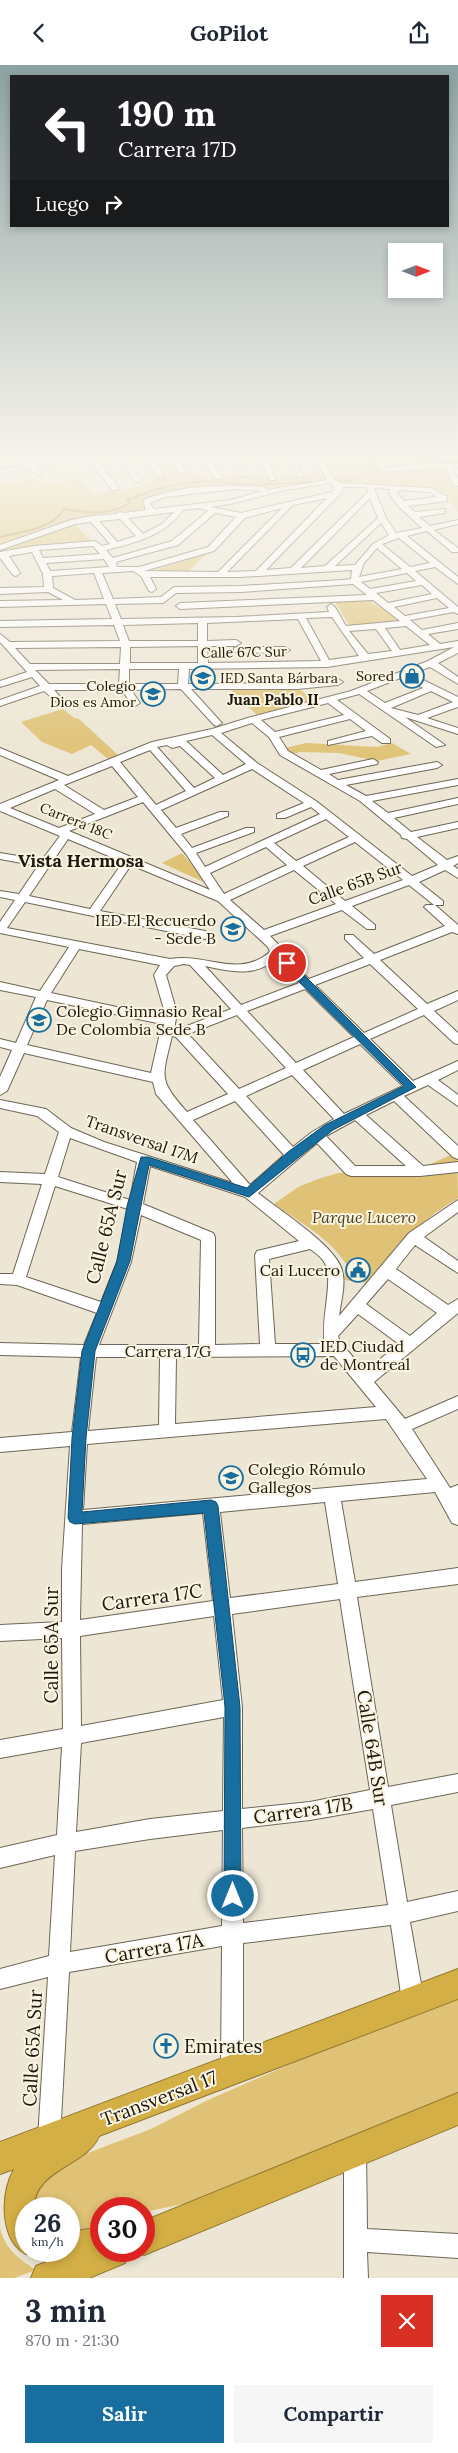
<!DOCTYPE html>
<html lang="es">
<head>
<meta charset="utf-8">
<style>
  :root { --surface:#fff; --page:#f6f6f7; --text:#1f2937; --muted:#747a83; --accent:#186f9f }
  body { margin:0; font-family:Lora,serif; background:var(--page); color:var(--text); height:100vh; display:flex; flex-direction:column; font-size:19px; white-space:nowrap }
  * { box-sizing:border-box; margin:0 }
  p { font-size:16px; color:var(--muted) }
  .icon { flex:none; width:28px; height:28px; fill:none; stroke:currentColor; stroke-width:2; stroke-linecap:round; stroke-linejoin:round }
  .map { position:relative; height:2213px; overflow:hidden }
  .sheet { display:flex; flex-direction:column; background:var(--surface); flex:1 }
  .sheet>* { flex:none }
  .hud { position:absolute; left:10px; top:10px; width:439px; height:152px; border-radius:0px; box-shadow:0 2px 8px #0003; background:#202124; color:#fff; overflow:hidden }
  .needle { width:32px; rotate:90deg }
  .controls { position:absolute; left:388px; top:178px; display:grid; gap:10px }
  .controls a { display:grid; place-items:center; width:55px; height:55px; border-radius:0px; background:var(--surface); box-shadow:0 2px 8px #0003; font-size:25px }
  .speed { position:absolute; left:15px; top:2132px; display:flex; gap:10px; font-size:25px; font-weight:700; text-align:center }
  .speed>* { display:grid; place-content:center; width:65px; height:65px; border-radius:50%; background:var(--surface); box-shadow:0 2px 8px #0003; line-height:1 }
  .speed small { font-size:12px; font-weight:400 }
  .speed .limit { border:8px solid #d22; background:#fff; color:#111 }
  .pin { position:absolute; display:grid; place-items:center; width:42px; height:42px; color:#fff; margin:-21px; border:2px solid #fff; border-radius:50%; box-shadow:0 1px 5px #0007 }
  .me { position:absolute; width:55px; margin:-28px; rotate:0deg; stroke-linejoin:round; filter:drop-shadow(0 0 4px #0008) }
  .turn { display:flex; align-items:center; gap:18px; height:105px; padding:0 25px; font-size:22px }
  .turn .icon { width:65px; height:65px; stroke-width:2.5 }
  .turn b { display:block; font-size:35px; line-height:42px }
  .then { display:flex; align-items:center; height:48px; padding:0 25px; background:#0003; gap:10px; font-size:19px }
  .round { display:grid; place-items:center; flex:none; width:52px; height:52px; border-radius:0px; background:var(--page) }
  .headline { display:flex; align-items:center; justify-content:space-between; height:85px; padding:0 25px }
  h1 { font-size:30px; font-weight:700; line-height:38px }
  .button { display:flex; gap:10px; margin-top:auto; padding:10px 25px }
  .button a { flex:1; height:58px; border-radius:0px; background:var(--accent); color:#fff; font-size:20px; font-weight:700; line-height:58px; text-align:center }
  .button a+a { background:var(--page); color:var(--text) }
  header { display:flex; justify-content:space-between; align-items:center; height:65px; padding:0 25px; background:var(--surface); font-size:22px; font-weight:700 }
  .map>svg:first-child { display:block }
  .green { fill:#dfc275 }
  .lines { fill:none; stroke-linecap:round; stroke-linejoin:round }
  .stream { stroke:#a58839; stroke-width:2 }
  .minor-casing { stroke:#6d6656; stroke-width:2 }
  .highway-casing { stroke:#937a33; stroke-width:2 }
  .minor { fill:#fff; fill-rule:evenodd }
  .highway { fill:#d4af45; fill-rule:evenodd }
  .route { fill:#186f9f; stroke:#104867 }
  .labels { text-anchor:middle; stroke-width:4; stroke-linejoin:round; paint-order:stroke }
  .far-street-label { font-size:14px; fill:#1a1711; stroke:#fbf4e1 }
  .far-poi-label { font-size:14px; fill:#1a1711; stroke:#fbf4e1; text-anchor:end }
  .far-neighbourhood-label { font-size:15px; font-weight:bold; fill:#1a1711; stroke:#fbf4e1 }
  .street-label { font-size:16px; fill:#1a1711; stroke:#fbf4e1 }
  .poi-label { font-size:16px; fill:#1a1711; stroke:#fbf4e1; text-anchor:start }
  .park-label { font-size:16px; font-style:italic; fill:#4e411f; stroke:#fbf4e1 }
  .neighbourhood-label { font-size:18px; font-weight:bold; fill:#1a1711; stroke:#fbf4e1 }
  .near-street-label { font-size:19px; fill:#1a1711; stroke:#fbf4e1 }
  .near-poi-label { font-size:19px; fill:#1a1711; stroke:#fbf4e1; text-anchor:start }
</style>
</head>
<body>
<header><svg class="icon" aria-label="back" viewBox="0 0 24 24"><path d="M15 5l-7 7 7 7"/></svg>GoPilot<svg class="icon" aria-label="share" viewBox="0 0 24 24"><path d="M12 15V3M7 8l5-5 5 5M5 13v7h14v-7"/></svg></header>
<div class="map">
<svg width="458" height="2213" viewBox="0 0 458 2213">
  <rect width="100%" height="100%" fill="#ede6d4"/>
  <!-- green -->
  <g class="green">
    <polygon points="321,389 367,389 388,397 391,393 389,389 423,389 458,394 458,401 444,403 458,423 458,447 447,429 436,424 339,417 331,411"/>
    <polygon points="185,406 204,411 268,408 270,410 322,407 327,415 273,423 163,429 147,433 142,438 146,446 129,446 72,456 92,477 0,489 0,417 6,419 36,412 40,419 78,414 95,429 136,422 151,414 149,410"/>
    <polygon points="206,489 187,508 152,506"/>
    <polygon points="368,535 403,557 350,562 335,537"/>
    <polygon points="299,623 314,637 258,651 230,624"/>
    <polygon points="63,644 74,653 79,654 118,690 108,694 91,680 72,689 42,677 21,657"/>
    <polygon points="306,678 377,682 392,678 411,689 377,696 339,688 300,687 292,689 285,683"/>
    <polygon points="182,788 208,819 162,798"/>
    <path d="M457,1087l1,46 -23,15 -37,31 -29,39 -25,-3 2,-16c-16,-26 -47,-42 -72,-60l24,-17 20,-8 20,-6 79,-3z"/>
    <polygon points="458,1933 458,2030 203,2135 144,2147 144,2144 101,2144 101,2159 69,2168 69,2144 35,2144 35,2126 40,2113 72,2094 151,2064 208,2035 339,1978"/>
    <path d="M0,2163c5,21 19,31 36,42l-22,8h-14z"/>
  </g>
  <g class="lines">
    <!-- stream -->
    <g class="stream">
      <polyline points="349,389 372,394"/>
      <polyline points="396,389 419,395 458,398"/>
      <path d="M333,416c17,-1 36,0 42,-19"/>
      <path d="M0,472c21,-5 53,-8 64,-28 22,4 46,7 66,-6l-3,-3 36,-13 40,-6 54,4 67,-4"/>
    </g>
    <!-- minor casing -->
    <g class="minor-casing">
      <g id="minor">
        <polygon points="9,389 23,389 31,398 67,394 71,396 35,402 42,409 38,411 27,403 0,409 0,405 24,399 17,392 0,396 0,392"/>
        <polygon points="84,389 91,389 118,421 118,425 112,425"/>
        <polygon points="115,389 122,389 142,415 141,417 135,417"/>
        <polygon points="142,389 149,389 164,409 163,411 157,411"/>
        <polygon points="170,389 177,389 185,407 179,407"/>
        <polygon points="199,389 206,389 222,412 221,414 215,414"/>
        <polygon points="227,389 234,389 248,409 247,411 241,411"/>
        <polygon points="257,389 264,389 276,415 270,415"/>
        <polygon points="286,389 293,389 304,412 298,412"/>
        <path d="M313,389h7l13,24 7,5 92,5 15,9v4l-39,5 7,6 30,-3v4l-26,4 11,9 28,-6v4l-24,6 24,18v4h-6l-25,-21 -20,5 51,41v7l-23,-17 -20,4 43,36v7l-4,-2 -44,8 12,10 36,-7v6l-30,5 12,10 18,-3v12l-20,10 20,14v7l-28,-17 -19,7 47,23v10l-31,11 31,10v6l-53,-17 40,28 -9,2 -77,-53 -22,6 53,39v4h-8l-10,-7 -44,9v-4l38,-10 -16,-12 -71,18 9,14 33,19 52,-11 5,3 -1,2 -48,10 9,6 99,-18 5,3 -5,3 -91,17 20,11 92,-17v6l-86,16 16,12 70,-15v6l-64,14 17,14 47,-10v6l-41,9 30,23 11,-4v7l-5,3 5,3v9l-13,-8 -26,12 24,19v4h-8l23,20v9l-6,-2 -72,28 47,44 31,-13v9l-24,11 24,22v11l-4,-1 -30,-28 -54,24 43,42 45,-20v9l-20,10 20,15v11l-30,-21 -24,11 54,50v13l-5,-2 -59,-56 -28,14 57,51 35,-4v10l-38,4h-69l-5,-2 -29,-31 -59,50c21,17 78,53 84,77 4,15 -1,30 -3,46l70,-83 49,-33v12l-34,25 34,24v12l-43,-28 -19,24 52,36 10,-6v14l-84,69 31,37 53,-23v13l-46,20 38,59 8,-3v40l-6,-2 -17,-31 -94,9 14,81 103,-14v16l-101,13 31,190 70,-13v18l-67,13 16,97 51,-11v20l-48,11 14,79 -4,7 -7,4 -7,-4 -4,-7 -11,-76 -148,18v126l-3,8 -8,3 -8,-3 -3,-8 1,-123 -153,26 -9,167 -3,8 -8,3 -8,-3 -3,-8 10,-162 -48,12v-20l49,-13 6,-101 -55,13v-20l57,-13 5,-88 -62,11v-18l63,-11 -1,-91 -62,3v-16l62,-3v-53l8,-123 -70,6v-14l72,-6 9,-75 -81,-2v-12l84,2 13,-32 -80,-28 -17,-1v-10h13l29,-90 -42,-2v-10l45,2 14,-42 -22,-16 -37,-8v-8l46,9 25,19 33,14 129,41 -77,-89 -3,-12 -129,-29 -17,38 -7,4v-18l12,-27 -12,-3v-8l16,4 20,-46 -36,-7v-8l40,9 29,-44 -69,-14v-11l15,-22 -15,-3v-6l19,3 19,-28 -38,-7v-6l42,7 18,-24 -60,-25v-7l59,-24 -59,-25v-7l68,28 84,-34 60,-13 39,-12 100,-26 77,-30 26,-14 -127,20 -138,2 -1,15 109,-1 41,-4 5,3 -5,3 -41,4h-106l29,32 2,2 -5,3 -3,-1 -33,-36 -50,1 9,13 -5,3 -3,-1 -10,-15h-68l9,10 -5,3 -14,-12 -44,15v-6l40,-14 -8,-9 -32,10v-6l27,-9 -27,-30v-8l10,8 110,-1 -6,-16 -114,2v-6l112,-2 -6,-15 -106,3v-6l63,-1 -15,-8 -48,2v-6l44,-1 -1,-13 -11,-22 -23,4 11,17 -4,3 -3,-1 -13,-17v-6l34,-6 61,-5 7,5 8,-2 -19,-22 -16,2 -75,26v-5l71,-25 21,-4 24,-2 4,-2 4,1 22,-3 -3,-10c37,-15 81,-16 121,-13l3,3 60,-10zM331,418l4,7 -3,2 -91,21 -31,-6 20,-3 55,-14zM342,422h24l2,5 -77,76 -25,2 76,-78zM374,423l17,1 -2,4 9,13 24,22 -26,5 -10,-15zM236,424l27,2 -33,9 -76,9 -4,-6 15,-6zM399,425l31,2 7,5 -33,4 -7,-8zM327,433l-71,73 -29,1 66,-67zM370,433l8,20 -53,48 -24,2zM200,443l8,3 -36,30 -59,17 -7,-8c29,-7 58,-14 77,-40zM282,443l-64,64 -74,-1 70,-20 31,-33zM174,447l-12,12 -19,10 -15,-16zM215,448l21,4 -28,30 -69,20h-22l-1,-5 62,-17zM120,454l16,17 -19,6 -18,-21zM381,458l8,12 -16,9 -18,21 -20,1zM399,473l31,25 -20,4 -28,-23zM93,481l7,8 -57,4 -4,-8zM377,483l25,21 -43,8 5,-14zM104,494l5,8 -59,4 -4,-8zM352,505l-1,9 -8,1 -102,6 -67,1 -13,10 -48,2 -11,-26 31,-2 8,5 8,15 3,1 4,-3 -6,-12h90zM94,508l10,26 -29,1 -22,-12 -1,-12zM407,508l9,8 -46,8 -9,-7zM353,519l14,11 -187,8 -4,3 4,3 193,-9 27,21 -54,5 -11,-19 -4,-3 -4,3 2,5 -94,5 -114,2 -6,-15 48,-1 13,-10 65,-1zM422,520l10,9 -44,9 -12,-10zM437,533l12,10 -44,8 -11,-9zM332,552l27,39 -30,4 -23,-42zM298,554l23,42 -113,2 -1,-17h29l5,-3 -5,-3 -29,1v-18zM198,558v18h-69l-6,-16zM406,561l24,19 -30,5 -15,-22zM376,564l16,22 -24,3 -19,-23zM198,581v17h-68v-16zM121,582l-1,17h-90l-15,-16zM120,604l-1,15h-70l-14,-14zM129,604h50l-1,15h-49zM403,612l20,11 -38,15 -18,-12zM431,626l22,11 -35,13 -27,-7zM328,638l16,12 -69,17 -14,-12zM252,658l17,14 11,18 80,46 41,34 1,3 5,1 31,26 -26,11 -96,-75 -59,-38 -36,-30zM212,670l34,29 -23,11 -37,-34zM167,680l5,3 8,-2 35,32 -21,10 -37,-41zM150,685l36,41 -30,14 -36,-43zM112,701l26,31 -34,13 -40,-25zM252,704l52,34 -27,11v4h8l26,-11 9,7 -115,53 -9,-14 58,-21v-4h-8l-54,20 -11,-14 47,-18v-4h-8l-44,16 -15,-18zM55,724l40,25 -36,14 -49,-20zM143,737l43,52 24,36 -141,-59zM326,754l23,18 -53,24 -22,-18zM68,774l55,23 -33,47 -61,-13zM355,777l48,38 -58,21 -42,-35zM266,782l21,18 -63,29 -14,-21zM131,800l87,36 50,46 2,5c-32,27 -62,1 -100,7l-163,-31 18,-26 180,37 4,-2 2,-2 -6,-4 -105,-20zM294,805l42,34 -72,26 -34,-30zM409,820l25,20h-8l-2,2 21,19 -71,28 -21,-19h-8v4l19,19 -55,21 -27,-27 -4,-8 -8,-8 72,-26 25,19h8v-4l-23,-19zM79,884l81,16 -6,10 11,38 -1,4 -113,-24zM276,894l23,24 -58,22 -36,-39c25,5 49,12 71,-7zM184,899l6,1 41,44 -52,20h-5l3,-16 -11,-38 8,-9zM370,899l48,45 -54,24 -49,-48zM305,924l49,48 -58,26 -49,-52zM47,935l115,24 -11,49 -124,-28zM237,950l49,53 -47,21 -51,-55zM172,971l4,1 52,57 -41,18c-29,-33 -25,-34 -15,-76zM360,979l43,42 -59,28 -41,-44zM292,1010l42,44 -22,13 -19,15 -47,-51zM235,1036l49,54 -34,30 -57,-65zM355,1055l51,46h-51l-29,-30zM70,1073l67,24 -7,38 -72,-23zM150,1101l95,31 54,44 -42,10 -2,4 5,89 -45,1v-108l-2,-4 -70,-29zM55,1121l73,23 -11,53 -16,40 -75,-25zM141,1150l60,25 -2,105h-100l32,-83zM310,1184c4,3 9,6 12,10 15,16 -3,61 3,85h-50l-6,-85zM388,1214l49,34 -27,23 -44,-32zM358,1249l41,30 -34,27 -25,-29 -2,-6zM334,1291l42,51 -201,17 1,-67zM96,1292h64l-1,68 -71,6zM386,1354l41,60 -344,31 4,-66zM325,1437l13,82 -108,14 -10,-86zM203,1448l10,88 -133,19 2,-96zM340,1534l30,191 -60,12 -68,7v-102l-10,-93zM214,1551l9,84 -142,26 -1,-90zM224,1652l-1,94 -73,8 -74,13 5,-89zM373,1744l15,96 -145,18 -1,-95 68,-8zM223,1765l-1,96 -152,26 5,-101 75,-12z"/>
        <polygon points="382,389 390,389 390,396 385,402 387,403 431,398 458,399 458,403 452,403 458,413 458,421 455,421 444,403 382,407 376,402 382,395"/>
        <polygon points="430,389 458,390 458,394 433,391"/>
        <polygon points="237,582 285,582 290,585 285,588 234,587 234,583"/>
        <polygon points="355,2075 363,2078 366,2086 367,2164 458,2169 458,2193 367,2187 368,2213 344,2213 344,2086 347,2078"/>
      </g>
    </g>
    <!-- highway casing -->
    <g class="highway-casing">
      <g id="highway">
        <path d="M458,1904v30l-359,137c-12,30 -66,33 -65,73h-8v42h6l-6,3c-26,-14 -26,-59 -12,-85l-14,5v-32z"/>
        <polygon points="458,2028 458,2060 144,2190 135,2186 144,2186 144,2156"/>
        <polygon points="101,2162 101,2186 130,2186 125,2198 89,2213 31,2213 36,2201 56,2193 53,2186 69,2186 69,2167"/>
      </g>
    </g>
    <!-- minor -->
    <use href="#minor" class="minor"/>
    <!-- highway -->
    <use href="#highway" class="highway"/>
  </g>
  <!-- sky -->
  <linearGradient id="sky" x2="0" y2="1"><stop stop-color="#8da2a2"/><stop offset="0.56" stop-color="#f7f4ec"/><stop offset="1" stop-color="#f7f4ec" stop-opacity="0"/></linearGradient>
  <rect width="458" height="699" fill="url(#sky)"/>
  <!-- route -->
  <polygon class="route" points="283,896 290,896 416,1022 333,1065 249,1132 149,1100 130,1196 95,1286 86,1373 82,1447 211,1435 216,1437 218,1441 240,1642 241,1831 239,1837 233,1840 227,1837 224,1831 225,1642 204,1448 75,1459 70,1457 68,1453 72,1373 82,1286 117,1196 127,1141 141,1092 148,1092 247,1123 288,1087 325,1060 404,1021 283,901"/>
  <!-- icons -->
  <defs>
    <g id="shop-ring" transform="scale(1.25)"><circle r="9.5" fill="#fbf4e1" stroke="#186f9f" stroke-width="1.5"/><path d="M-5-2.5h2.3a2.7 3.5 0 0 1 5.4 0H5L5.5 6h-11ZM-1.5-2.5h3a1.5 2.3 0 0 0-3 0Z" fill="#186f9f"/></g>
    <g id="school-ring" transform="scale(1.25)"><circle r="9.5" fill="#fbf4e1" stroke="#186f9f" stroke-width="1.5"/><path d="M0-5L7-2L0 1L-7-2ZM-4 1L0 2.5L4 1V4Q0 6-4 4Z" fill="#186f9f"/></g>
    <g id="civic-ring" transform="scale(1.25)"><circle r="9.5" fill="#fbf4e1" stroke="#186f9f" stroke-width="1.5"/><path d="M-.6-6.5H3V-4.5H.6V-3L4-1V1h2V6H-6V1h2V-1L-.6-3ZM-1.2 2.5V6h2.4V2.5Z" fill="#186f9f"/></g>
    <g id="bus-ring" transform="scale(1.25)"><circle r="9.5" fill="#fbf4e1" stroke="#186f9f" stroke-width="1.5"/><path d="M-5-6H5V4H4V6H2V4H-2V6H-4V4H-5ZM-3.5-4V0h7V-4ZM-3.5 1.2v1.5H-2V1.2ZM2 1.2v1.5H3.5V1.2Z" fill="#186f9f"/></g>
    <g id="church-ring" transform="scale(1.25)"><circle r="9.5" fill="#fbf4e1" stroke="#186f9f" stroke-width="1.5"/><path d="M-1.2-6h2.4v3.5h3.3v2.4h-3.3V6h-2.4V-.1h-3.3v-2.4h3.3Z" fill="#186f9f"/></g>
  </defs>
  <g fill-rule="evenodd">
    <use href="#shop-ring" x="412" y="611"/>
    <use href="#school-ring" x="203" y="613"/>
    <use href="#school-ring" x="153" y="629"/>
    <use href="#school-ring" x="233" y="864"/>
    <use href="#school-ring" x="39" y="955"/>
    <use href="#civic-ring" x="358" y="1205"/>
    <use href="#bus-ring" x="303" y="1290"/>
    <use href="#school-ring" x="231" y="1413"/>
    <use href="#church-ring" x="166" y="1981"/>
  </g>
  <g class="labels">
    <!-- far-street labels -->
    <g class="far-street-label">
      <text transform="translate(244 587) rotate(-1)" y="5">Calle 67C Sur</text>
      <text transform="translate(76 756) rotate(22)" y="5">Carrera 18C</text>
    </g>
    <!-- far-poi labels -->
    <g class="far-poi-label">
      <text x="394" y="616">Sored</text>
      <text x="220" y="618" text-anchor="start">IED Santa Bárbara</text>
      <text x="136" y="626">Colegio<tspan x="136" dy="16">Dios es Amor</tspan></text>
    </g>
    <!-- far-neighbourhood labels -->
    <g class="far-neighbourhood-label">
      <text x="273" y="640">Juan Pablo II</text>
    </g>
    <!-- street labels -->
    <g class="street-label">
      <text transform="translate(355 818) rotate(-20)" y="6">Calle 65B Sur</text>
      <text transform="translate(142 1074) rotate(19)" y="6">Transversal 17M</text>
      <text x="168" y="1292">Carrera 17G</text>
    </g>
    <!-- poi labels -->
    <g class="poi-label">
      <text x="216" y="861" text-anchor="end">IED El Recuerdo<tspan x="216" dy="18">- Sede B</tspan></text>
      <text x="56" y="952">Colegio Gimnasio Real<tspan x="56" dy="18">De Colombia Sede B</tspan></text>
      <text x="340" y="1211" text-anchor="end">Cai Lucero</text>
      <text x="320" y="1287">IED Ciudad<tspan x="320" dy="18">de Montreal</tspan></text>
      <text x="248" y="1410">Colegio Rómulo<tspan x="248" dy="18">Gallegos</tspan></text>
    </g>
    <!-- park labels -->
    <g class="park-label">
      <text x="364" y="1158">Parque Lucero</text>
    </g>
    <!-- neighbourhood labels -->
    <g class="neighbourhood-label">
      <text x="81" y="802">Vista Hermosa</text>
    </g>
    <!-- near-street labels -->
    <g class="near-street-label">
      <text transform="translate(106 1162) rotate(-76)" y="7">Calle 65A Sur</text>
      <text transform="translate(152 1532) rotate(-8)" y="7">Carrera 17C</text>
      <text transform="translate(51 1580) rotate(-90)" y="7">Calle 65A Sur</text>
      <text transform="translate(373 1683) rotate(81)" y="7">Calle 64B Sur</text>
      <text transform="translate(303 1745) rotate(-8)" y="7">Carrera 17B</text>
      <text transform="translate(154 1883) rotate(-10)" y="7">Carrera 17A</text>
      <text transform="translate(32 1983) rotate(-87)" y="7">Calle 65A Sur</text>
      <text transform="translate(159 2033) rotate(-21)" y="7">Transversal 17</text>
    </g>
    <!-- near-poi labels -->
    <g class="near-poi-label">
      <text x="184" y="1988">Emirates</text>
    </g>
  </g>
</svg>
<div class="controls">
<a><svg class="needle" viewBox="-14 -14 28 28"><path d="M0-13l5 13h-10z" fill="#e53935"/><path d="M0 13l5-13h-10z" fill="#747a83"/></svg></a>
</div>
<div class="speed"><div>26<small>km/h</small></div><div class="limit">30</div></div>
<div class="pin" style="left:287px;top:898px;background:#d93025"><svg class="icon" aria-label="arrive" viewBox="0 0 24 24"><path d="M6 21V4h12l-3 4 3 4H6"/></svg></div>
<svg class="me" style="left:233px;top:1831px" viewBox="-20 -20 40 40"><circle r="17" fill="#186f9f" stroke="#fff" stroke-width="3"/><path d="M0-11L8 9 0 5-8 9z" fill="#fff"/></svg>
<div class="hud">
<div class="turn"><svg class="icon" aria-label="left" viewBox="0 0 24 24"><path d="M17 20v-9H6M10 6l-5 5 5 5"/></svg><div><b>190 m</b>Carrera 17D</div></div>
<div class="then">Luego<svg class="icon" aria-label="right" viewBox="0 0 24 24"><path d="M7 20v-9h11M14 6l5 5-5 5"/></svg></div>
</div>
</div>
<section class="sheet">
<div class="headline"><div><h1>3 min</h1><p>870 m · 21:30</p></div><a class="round" style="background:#d93025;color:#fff"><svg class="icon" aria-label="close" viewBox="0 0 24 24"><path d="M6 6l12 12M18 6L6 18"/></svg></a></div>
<div class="button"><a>Salir</a><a>Compartir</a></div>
</section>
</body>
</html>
